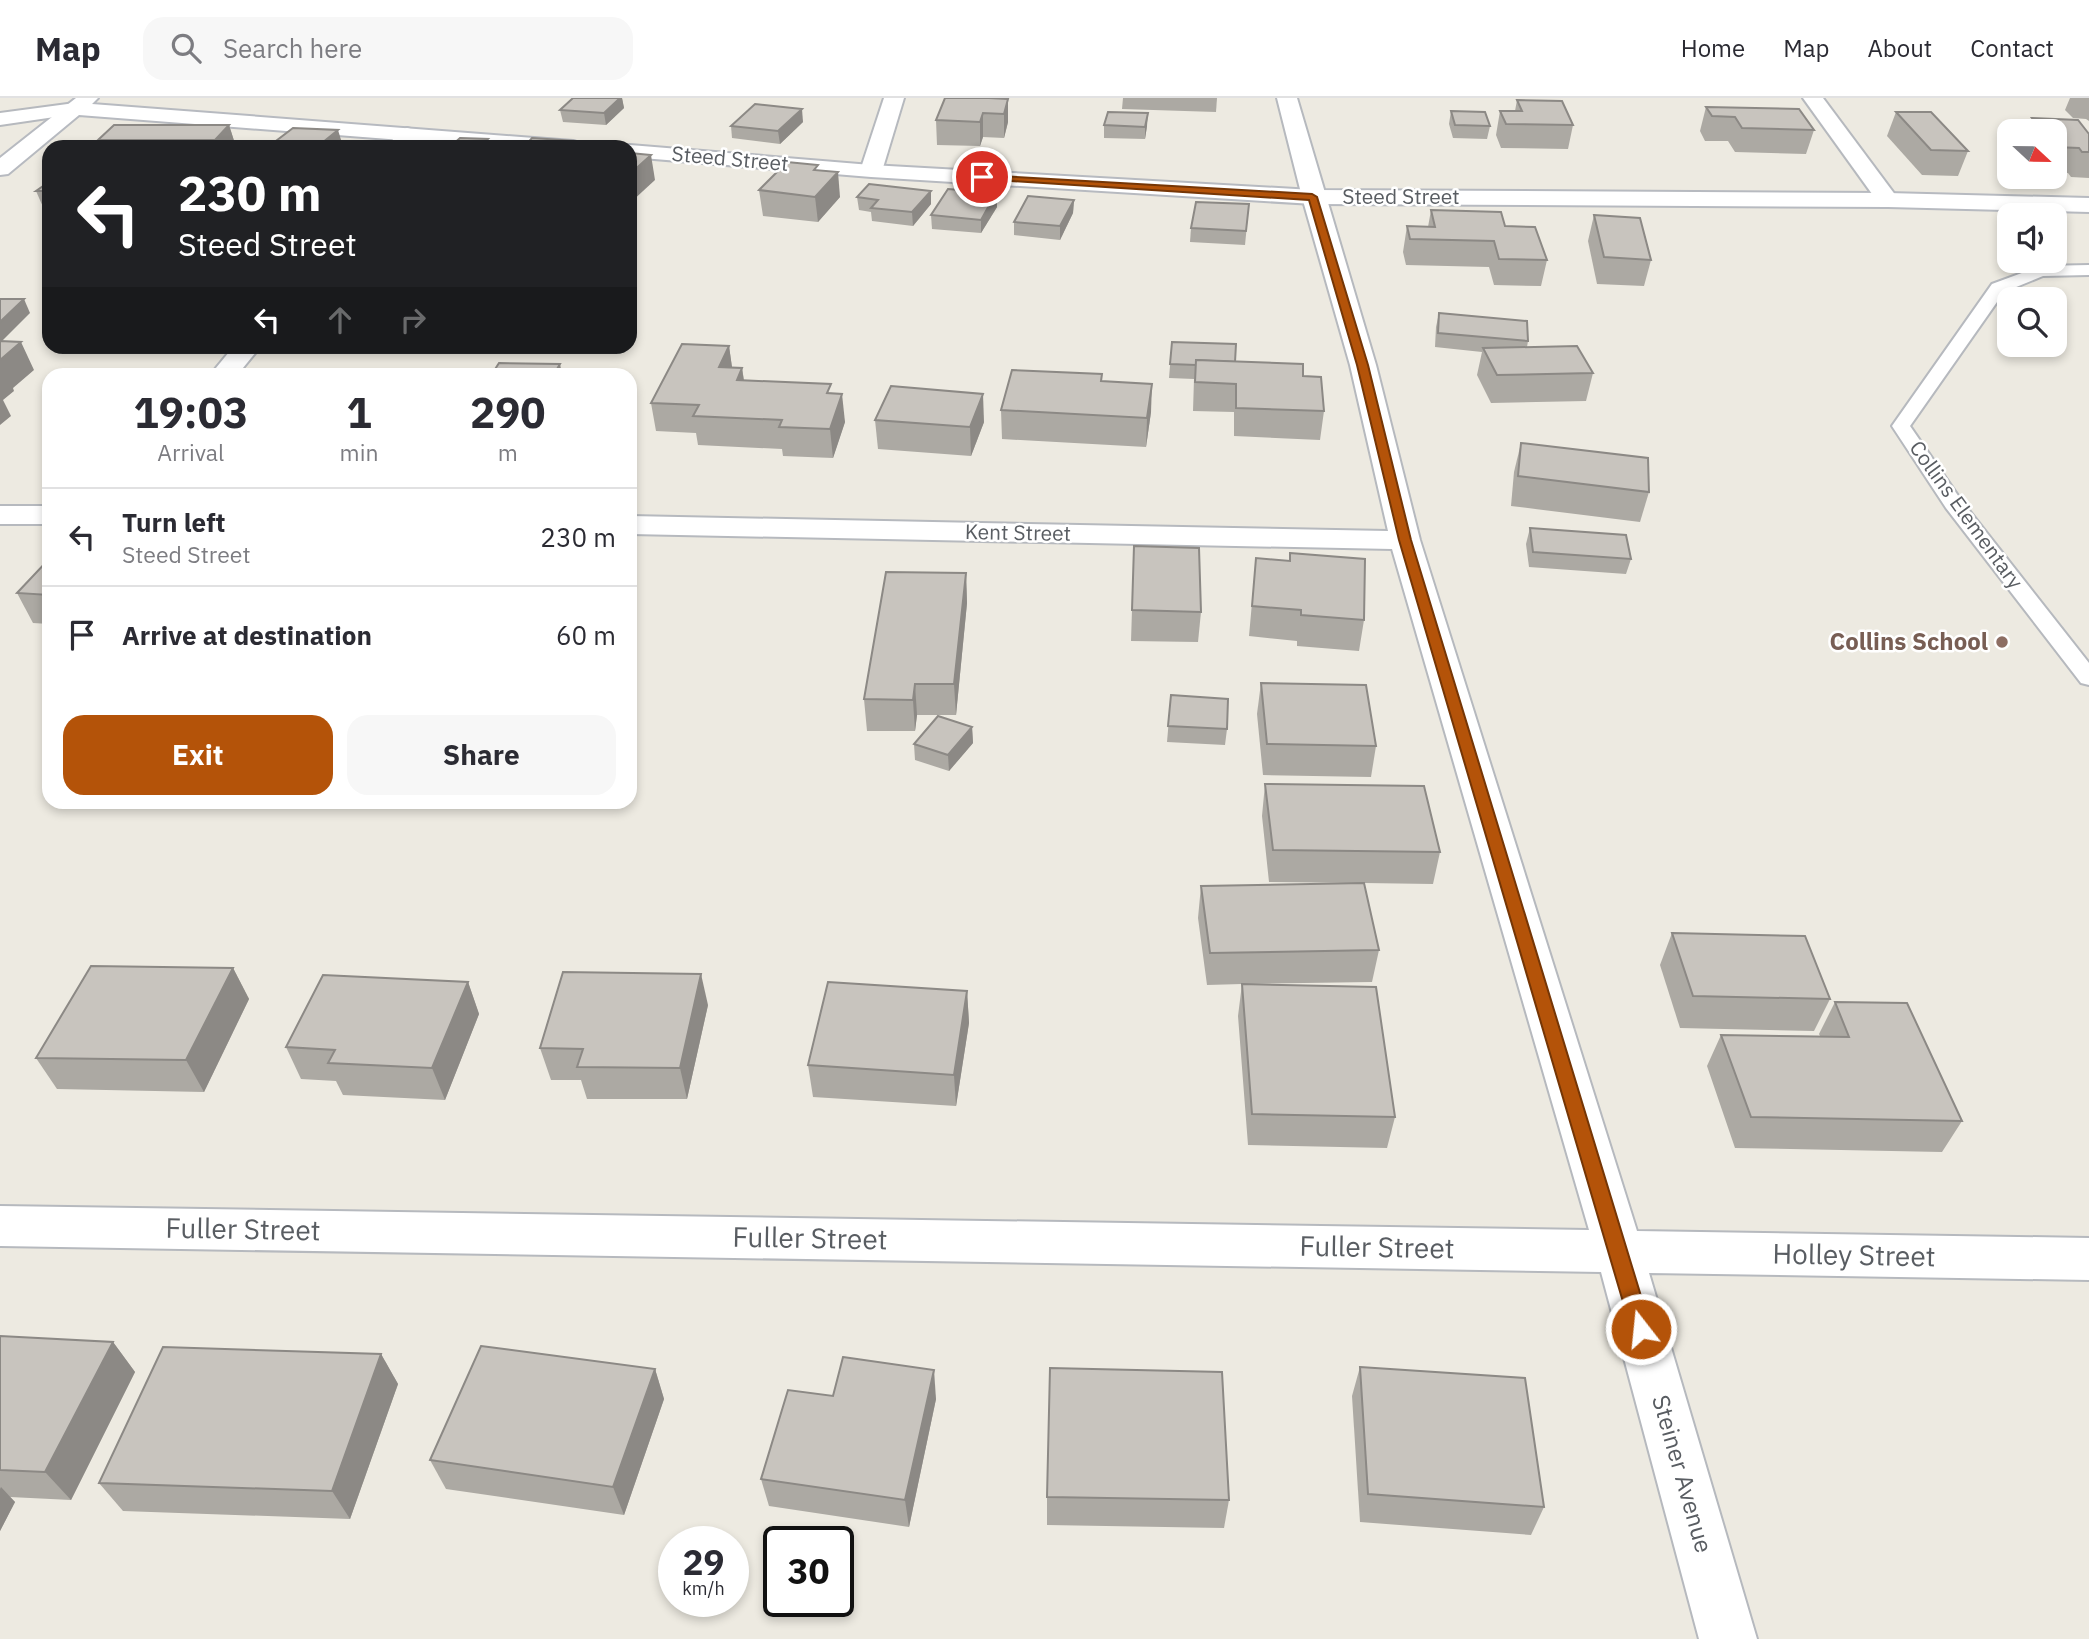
<!DOCTYPE html>
<html lang="en">
<head>
<meta charset="utf-8">
<style>
  :root { --surface:#fff; --page:#f7f7f7; --text:#2b2b33; --muted:#7c7c81; --line:#e1e1e2; --accent:#b45309 }
  body { margin:0; font-family:"IBM Plex Sans",sans-serif; background:var(--page); color:var(--text); height:100vh; display:flex; flex-direction:column; font-size:26px; white-space:nowrap }
  * { box-sizing:border-box; margin:0 }
  p { font-size:23px; color:var(--muted) }
  .icon { flex:none; width:38px; height:38px; fill:none; stroke:currentColor; stroke-width:2; stroke-linecap:round; stroke-linejoin:round }
  .map { position:relative; flex:1; overflow:hidden }
  .panel { position:absolute; left:42px; top:270px; width:595px; height:441px; display:flex; flex-direction:column; background:var(--surface); border-radius:21px; box-shadow:0 4px 10px #0003 }
  .panel>* { flex:none }
  .guide { position:absolute; left:42px; top:42px; width:595px; height:214px; border-radius:21px; box-shadow:0 4px 10px #0003; background:#202124; color:#fff; overflow:hidden }
  .needle { width:46px; rotate:112deg }
  .controls { position:absolute; left:1997px; top:21px; display:grid; gap:14px }
  .controls a { display:grid; place-items:center; width:70px; height:70px; border-radius:14px; background:var(--surface); box-shadow:0 4px 10px #0003; font-size:35px }
  .speed { position:absolute; left:658px; top:1428px; display:flex; gap:14px; font-size:35px; font-weight:700; text-align:center }
  .speed>* { display:grid; place-content:center; width:91px; height:91px; border-radius:50%; background:var(--surface); box-shadow:0 4px 10px #0003; line-height:1 }
  .speed small { font-size:18px; font-weight:400 }
  .speed .limit { border:4px solid #111; border-radius:10px; background:#fff; color:#111 }
  .pin { position:absolute; display:grid; place-items:center; width:60px; height:60px; color:#fff; margin:-30px; border:4px solid #fff; border-radius:50%; box-shadow:0 2px 7px #0007 }
  .me { position:absolute; width:77px; margin:-38px; rotate:344deg; stroke-linejoin:round; filter:drop-shadow(0 0 5px #0008) }
  .turn { display:flex; align-items:center; gap:24px; height:147px; padding:0 21px; font-size:32px }
  .turn .icon { width:91px; height:91px; stroke-width:2.5 }
  .turn b { display:block; font-size:49px; line-height:60px }
  .lanes { display:flex; align-items:center; height:66px; padding:0 21px; background:#0003; justify-content:center; gap:35px; direction:ltr }
  .lanes .off { opacity:.35 }
  .eta { display:flex; justify-content:space-evenly; align-items:center; height:119px; text-align:center }
  .eta b { font-size:42px; font-weight:700; line-height:49px }
  .cta { display:flex; gap:14px; margin-top:auto; padding:14px 21px }
  .cta a { flex:1; height:80px; border-radius:21px; background:var(--accent); color:#fff; font-size:28px; font-weight:700; line-height:80px; text-align:center }
  .cta a+a { background:var(--page); color:var(--text) }
  ul { padding:0; list-style:none }
  li { display:flex; align-items:center; gap:21px; height:98px; padding:0 21px; border-top:2px solid var(--line) }
  li div { flex:1 }
  li b { display:block; font-size:26px }
  li em { font-style:normal }
  header { display:flex; align-items:center; gap:42px; box-sizing:border-box; height:98px; padding:0 35px; background:var(--surface); border-bottom:2px solid var(--line) }
  header strong { font-size:33px }
  nav { display:flex; gap:38px; margin-inline-start:auto; font-size:24px }
  .search { width:490px; height:63px; background:var(--page); display:flex; align-items:center; gap:18px; box-sizing:border-box; padding:0 24px; border-radius:21px; color:var(--muted); font-size:26px }
  .map>svg:first-child { display:block }
  .lines { fill:none; stroke-linecap:round; stroke-linejoin:round }
  .lane-casing { stroke:#b6b9be; stroke-width:4 }
  .street-casing { stroke:#b6b9be; stroke-width:4 }
  .secondary-casing { stroke:#b7bac0; stroke-width:4 }
  .lane { fill:#fff; fill-rule:evenodd }
  .street { fill:#fff; fill-rule:evenodd }
  .secondary { fill:#fff; fill-rule:evenodd }
  .wall { fill:#aca9a3 }
  .shaded-wall { fill:#8c8985 }
  .building { fill:#c8c4be; stroke:#8c8985; stroke-width:2 }
  .route { fill:#b45309; stroke:#753606; stroke-width:2 }
  .education-dot { fill:#8d6e63; stroke:#fff; stroke-width:2.5 }
  .labels { text-anchor:middle; stroke-width:5; stroke-linejoin:round; paint-order:stroke }
  .far-street-label { font-size:21px; fill:#595d62; stroke:#fff }
  .education-label { font-size:24px; font-weight:bold; fill:#785e54; stroke:#fff; text-anchor:end }
  .street-label { font-size:24px; fill:#595d62; stroke:#fff }
  .near-street-label { font-size:28px; fill:#595d62; stroke:#fff }
</style>
</head>
<body>
<header>
<strong>Map</strong>
<div class="search"><svg class="icon" aria-label="search" viewBox="0 0 24 24"><circle cx="10" cy="10" r="6"/><path d="M15 15l6 6"/></svg>Search here</div>
<nav><a>Home</a><a>Map</a><a>About</a><a>Contact</a></nav>
</header>
<div class="map">
<svg width="2089" height="1541" viewBox="0 0 2089 1541">
  <rect width="100%" height="100%" fill="#edeae1"/>
  <g class="lines">
    <!-- lane casing -->
    <g class="lane-casing">
      <polygon id="lane" points="2089,167 2089,177 2043,178 2004,194 1910,328 1961,402 2089,565 2089,587 2081,585 1946,410 1892,328 1992,186 2041,168"/>
    </g>
    <!-- street casing -->
    <g class="street-casing">
      <g id="street">
        <polygon points="884,0 904,0 882,73 879,78 863,78 860,73"/>
        <polygon points="1277,0 1297,0 1376,267 1420,442 1637,1133 2089,1140 2089,1182 1649,1175 1757,1541 1699,1541 1601,1174 0,1148 0,1108 1589,1132 1392,451 630,436 630,418 1388,433 1350,267 1302,99"/>
        <polygon points="1803,0 1823,0 1899,102 1896,107 1880,107"/>
        <polygon points="75,5 82,7 85,11 82,15 0,27 0,15"/>
        <polygon points="407,30 414,32 417,36 408,49 387,49 400,32"/>
        <polygon points="234,248 261,248 238,276 211,276"/>
        <rect x="0" y="408" width="49" height="18"/>
      </g>
    </g>
    <!-- secondary casing -->
    <g class="secondary-casing">
      <g id="secondary">
        <polygon points="76,0 98,0 92,6 573,43 580,45 583,49 491,49 79,17 8,76 0,77 0,60"/>
        <polygon points="630,47 871,67 1313,92 1888,95 2089,100 2089,114 1888,109 1313,106 871,79 630,59 630,49 622,49"/>
      </g>
    </g>
    <!-- lane -->
    <use href="#lane" class="lane"/>
    <!-- street -->
    <use href="#street" class="street"/>
    <!-- secondary -->
    <use href="#secondary" class="secondary"/>
  </g>
  <!-- wall -->
  <g class="wall">
    <polygon points="573,0 622,0 624,10 606,27 563,24 560,12"/>
    <polygon points="1123,0 1217,0 1216,14 1122,11"/>
    <polygon points="2067,0 2089,0 2089,23 2086,21 2073,20 2065,12 2070,0"/>
    <polygon points="1008,1 1008,24 1004,40 983,39 980,48 937,47 936,22"/>
    <polygon points="1517,2 1573,27 1568,51 1501,50 1496,37 1500,13 1515,13"/>
    <polygon points="1706,9 1814,32 1806,56 1735,54 1728,43 1705,43 1700,33"/>
    <polygon points="1451,13 1490,28 1487,41 1453,40 1449,26"/>
    <polygon points="1896,14 1968,53 1958,78 1922,77 1887,38"/>
    <polygon points="2032,20 2089,36 2089,80 2071,79 2068,75 2054,74 2054,33 2026,33"/>
    <polygon points="803,24 780,46 732,40 731,28"/>
    <polygon points="229,27 236,49 99,49 101,48 98,42"/>
    <polygon points="1104,27 1147,28 1145,41 1104,40"/>
    <polygon points="819,72 840,99 818,124 763,118 759,92"/>
    <polygon points="49,84 49,118 47,118 36,93"/>
    <polygon points="931,93 931,106 913,128 872,123 871,114 859,112 857,99"/>
    <polygon points="996,95 997,109 981,135 932,131 931,117"/>
    <polygon points="1074,102 1073,115 1060,142 1014,137 1014,124"/>
    <polygon points="1249,106 1245,147 1190,144 1191,130"/>
    <polygon points="1431,112 1505,128 1547,162 1541,188 1494,187 1489,169 1406,167 1403,154 1407,128 1428,129"/>
    <polygon points="1594,117 1651,162 1644,188 1597,186 1588,143"/>
    <polygon points="1439,215 1528,243 1527,249 1593,275 1586,303 1491,305 1477,277 1482,254 1435,249 1436,229"/>
    <polygon points="1172,244 1235,264 1303,278 1324,313 1320,342 1234,338 1234,314 1193,313 1194,281 1169,280"/>
    <polygon points="729,248 732,270 742,270 744,282 832,295 845,324 833,360 783,358 782,351 698,347 696,335 656,333 651,305"/>
    <polygon points="1102,276 1102,283 1151,314 1146,349 1002,341 1001,312"/>
    <polygon points="875,322 984,324 971,358 878,351"/>
    <polygon points="1521,345 1649,394 1640,424 1511,408 1514,374"/>
    <polygon points="1530,430 1631,461 1626,476 1529,469 1526,446"/>
    <polygon points="1134,448 1201,514 1198,544 1131,543"/>
    <polygon points="1256,460 1364,522 1359,553 1297,548 1297,543 1249,538"/>
    <polygon points="49,461 49,526 33,525 17,495"/>
    <polygon points="966,475 967,505 956,617 917,617 915,633 867,633 864,601"/>
    <polygon points="1261,585 1376,648 1371,679 1263,677 1257,616"/>
    <polygon points="1171,597 1227,631 1225,647 1167,644"/>
    <polygon points="972,629 973,645 949,673 915,662 914,646"/>
    <polygon points="1265,686 1440,754 1433,786 1364,785 1379,852 1372,884 1243,886 1395,1019 1387,1050 1248,1047 1238,918 1242,886 1207,887 1198,820 1201,788 1356,785 1269,784 1262,718"/>
    <polygon points="1672,835 1830,901 1814,933 1680,930 1660,867"/>
    <polygon points="233,870 249,901 204,994 57,991 36,960"/>
    <polygon points="468,884 479,916 445,1002 343,997 336,983 301,981 286,949"/>
    <polygon points="967,893 969,925 956,1008 813,999 808,967"/>
    <polygon points="1835,904 1962,1023 1942,1054 1735,1050 1707,968 1721,937 1820,938 1819,936"/>
    <polygon points="708,907 687,1001 587,1001 581,982 551,982 540,950"/>
    <polygon points="0,1238 113,1244 135,1274 71,1402 10,1399 15,1404 0,1433"/>
    <polygon points="381,1256 398,1286 350,1421 123,1413 99,1385"/>
    <polygon points="1360,1269 1544,1409 1531,1437 1360,1424 1352,1298"/>
    <polygon points="655,1271 664,1301 624,1417 446,1391 430,1362"/>
    <polygon points="833,1298 936,1301 909,1429 769,1408 761,1381"/>
    <polygon points="1047,1399 1229,1402 1224,1430 1047,1427"/>
  </g>
  <!-- shaded-wall -->
  <g class="shaded-wall">
    <polygon points="620,0 622,0 624,10 606,27 604,15"/>
    <polygon points="1008,1 1008,24 1004,40 1004,16"/>
    <polygon points="802,11 803,24 780,46 778,33"/>
    <polygon points="983,15 983,39 980,48 980,24"/>
    <polygon points="1148,15 1147,28 1145,41 1145,29"/>
    <polygon points="229,27 236,49 217,49 215,42"/>
    <polygon points="338,32 342,45 336,49 317,49"/>
    <polygon points="578,43 580,49 573,49"/>
    <polygon points="651,57 655,82 630,105 630,76"/>
    <polygon points="838,74 840,99 818,124 815,99"/>
    <polygon points="931,93 931,106 913,128 912,114"/>
    <polygon points="996,95 997,109 981,135 981,122"/>
    <polygon points="1074,102 1073,115 1060,142 1060,128"/>
    <polygon points="24,201 30,215 0,245 0,224"/>
    <polygon points="21,244 34,272 13,290 14,293 3,302 11,318 0,327 0,262"/>
    <polygon points="729,248 733,276 719,269"/>
    <polygon points="560,266 562,276 554,276"/>
    <polygon points="742,270 746,299 737,282"/>
    <polygon points="1152,286 1151,314 1146,349 1147,320"/>
    <polygon points="842,296 845,324 833,360 830,331"/>
    <polygon points="983,296 984,324 971,358 970,329"/>
    <polygon points="966,475 967,505 956,617 954,586"/>
    <polygon points="915,586 917,617 915,633 913,602"/>
    <polygon points="972,629 973,645 949,673 948,657"/>
    <polygon points="233,870 249,901 204,994 186,962"/>
    <polygon points="701,876 708,907 687,1001 680,970"/>
    <polygon points="468,884 479,916 445,1002 432,970"/>
    <polygon points="967,893 969,925 956,1008 954,977"/>
    <polygon points="113,1244 135,1274 71,1402 45,1374"/>
    <polygon points="381,1256 398,1286 350,1421 332,1393"/>
    <polygon points="655,1271 664,1301 624,1417 613,1389"/>
    <polygon points="934,1272 936,1301 909,1429 905,1402"/>
    <polygon points="1,1389 15,1404 0,1433 0,1391"/>
  </g>
  <!-- building -->
  <g class="building">
    <polygon points="573,0 620,0 604,15 560,12"/>
    <polygon points="945,0 989,0 1008,1 1004,16 983,15 980,24 936,22"/>
    <polygon points="1517,2 1562,3 1573,27 1506,26 1500,13 1522,13"/>
    <polygon points="755,6 802,11 778,33 731,28"/>
    <polygon points="1706,9 1799,11 1814,32 1742,30 1735,19 1712,18"/>
    <polygon points="1451,13 1485,14 1490,28 1455,27"/>
    <polygon points="1108,14 1148,15 1145,29 1104,27"/>
    <polygon points="1896,14 1931,14 1968,53 1931,52"/>
    <polygon points="2032,20 2078,22 2089,36 2089,54 2082,54 2079,50 2054,49 2054,33 2042,33"/>
    <polygon points="114,27 229,27 215,42 98,42"/>
    <polygon points="293,30 338,32 317,49 268,49"/>
    <polygon points="460,40 488,41 483,46 508,47 506,49 450,49"/>
    <polygon points="532,40 578,43 573,49 524,49"/>
    <polygon points="103,46 152,49 99,49"/>
    <polygon points="630,55 651,57 630,76"/>
    <polygon points="787,64 818,67 814,72 838,74 815,99 759,92"/>
    <polygon points="49,84 49,93 36,93"/>
    <polygon points="869,86 931,93 912,114 871,110 878,102 857,99"/>
    <polygon points="948,91 996,95 981,122 931,117"/>
    <polygon points="1028,98 1074,102 1060,128 1014,124"/>
    <polygon points="1196,104 1249,106 1246,133 1191,130"/>
    <polygon points="1431,112 1501,114 1505,128 1535,129 1547,162 1499,161 1494,143 1410,141 1407,128 1435,129"/>
    <polygon points="1594,117 1640,120 1651,162 1604,159"/>
    <polygon points="0,201 24,201 0,224"/>
    <polygon points="1439,215 1527,223 1528,243 1438,235"/>
    <polygon points="0,243 21,244 0,262"/>
    <polygon points="1172,244 1236,246 1235,264 1196,262 1196,267 1170,266"/>
    <polygon points="682,246 729,248 719,269 742,270 737,282 831,286 827,295 842,296 830,331 779,329 782,322 693,318 699,307 651,305"/>
    <polygon points="1577,248 1593,275 1497,277 1483,250"/>
    <polygon points="1196,262 1303,266 1303,278 1321,279 1324,313 1236,310 1236,286 1195,284"/>
    <polygon points="499,265 560,266 554,276 492,276"/>
    <polygon points="1012,272 1102,276 1101,283 1152,286 1147,320 1001,312"/>
    <polygon points="891,288 983,296 970,329 875,322"/>
    <polygon points="1521,345 1648,360 1649,394 1518,378"/>
    <polygon points="1530,430 1626,437 1631,461 1533,454"/>
    <polygon points="1134,448 1199,450 1201,514 1132,512"/>
    <polygon points="1290,455 1365,461 1364,522 1301,517 1301,512 1252,508 1256,460 1290,463"/>
    <polygon points="49,461 49,497 17,495"/>
    <polygon points="886,474 966,475 954,586 915,586 913,602 864,601"/>
    <polygon points="1261,585 1366,587 1376,648 1267,646"/>
    <polygon points="1171,597 1228,601 1227,631 1168,628"/>
    <polygon points="938,618 972,629 948,657 914,646"/>
    <polygon points="1265,686 1424,688 1440,754 1273,752"/>
    <polygon points="1364,785 1379,852 1210,855 1201,788"/>
    <polygon points="1672,835 1805,838 1830,901 1693,898"/>
    <polygon points="91,868 233,870 186,962 36,960"/>
    <polygon points="563,874 701,876 680,970 577,969 583,951 540,950"/>
    <polygon points="323,877 468,884 432,970 328,965 335,952 286,949"/>
    <polygon points="828,884 967,893 954,977 808,967"/>
    <polygon points="1242,886 1376,889 1395,1019 1252,1016"/>
    <polygon points="1835,904 1907,905 1962,1023 1751,1019 1721,937 1849,939"/>
    <polygon points="0,1238 113,1244 45,1374 0,1372"/>
    <polygon points="481,1248 655,1271 613,1389 430,1362"/>
    <polygon points="163,1249 381,1256 332,1393 99,1385"/>
    <polygon points="843,1259 934,1272 905,1402 761,1381 788,1292 833,1298"/>
    <polygon points="1360,1269 1525,1280 1544,1409 1368,1396"/>
    <polygon points="1050,1270 1222,1274 1229,1402 1047,1399"/>
  </g>
  <!-- route -->
  <polygon class="route" points="982,77 1312,96 1317,99 1368,267 1411,442 1651,1231 1648,1237 1641,1240 1634,1237 1631,1231 1399,442 1357,267 1309,102 979,81 977,79"/>
  <!-- markers -->
  <circle class="education-dot" cx="2002" cy="544" r="7"/>
  <g class="labels">
    <!-- far-street labels -->
    <g class="far-street-label">
      <text transform="translate(730 61) rotate(5)" y="7">Steed Street</text>
      <text x="1401" y="106">Steed Street</text>
      <text transform="translate(1966 417) rotate(54)" y="7">Collins Elementary</text>
      <text transform="translate(1018 435) rotate(1)" y="7">Kent Street</text>
    </g>
    <!-- education labels -->
    <g class="education-label">
      <text x="1988" y="552">Collins School</text>
    </g>
    <!-- street labels -->
    <g class="street-label">
      <text transform="translate(1682 1376) rotate(74)" y="8">Steiner Avenue</text>
    </g>
    <!-- near-street labels -->
    <g class="near-street-label">
      <text transform="translate(243 1131) rotate(1)" y="10">Fuller Street</text>
      <text transform="translate(810 1140) rotate(1)" y="10">Fuller Street</text>
      <text transform="translate(1377 1149) rotate(1)" y="10">Fuller Street</text>
      <text transform="translate(1854 1157) rotate(1)" y="10">Holley Street</text>
    </g>
  </g>
</svg>
<div class="controls">
<a><svg class="needle" viewBox="-14 -14 28 28"><path d="M0-13l5 13h-10z" fill="#e53935"/><path d="M0 13l5-13h-10z" fill="#7c7c81"/></svg></a>
<a><svg class="icon" aria-label="sound" viewBox="0 0 24 24"><path d="M4 9h4l5-4v14l-5-4H4zM17 9q2 3 0 6"/></svg></a>
<a><svg class="icon" aria-label="search" viewBox="0 0 24 24"><circle cx="10" cy="10" r="6"/><path d="M15 15l6 6"/></svg></a>
</div>
<div class="speed"><div>29<small>km/h</small></div><div class="limit">30</div></div>
<div class="pin" style="left:982px;top:79px;background:#d93025"><svg class="icon" aria-label="arrive" viewBox="0 0 24 24"><path d="M6 21V4h12l-3 4 3 4H6"/></svg></div>
<svg class="me" style="left:1641px;top:1231px" viewBox="-20 -20 40 40"><circle r="17" fill="#b45309" stroke="#fff" stroke-width="3"/><path d="M0-11L8 9 0 5-8 9z" fill="#fff"/></svg>
<div class="guide">
<div class="turn"><svg class="icon" aria-label="left" viewBox="0 0 24 24"><path d="M17 20v-9H6M10 6l-5 5 5 5"/></svg><div><b>230 m</b>Steed Street</div></div>
<div class="lanes"><svg class="icon" aria-label="left" viewBox="0 0 24 24"><path d="M17 20v-9H6M10 6l-5 5 5 5"/></svg><svg class="icon off" aria-label="ahead" viewBox="0 0 24 24"><path d="M12 20V5M6 11l6-6 6 6"/></svg><svg class="icon off" aria-label="right" viewBox="0 0 24 24"><path d="M7 20v-9h11M14 6l5 5-5 5"/></svg></div>
</div>
<section class="panel">
<div class="eta">
<div><b>19:03</b><p>Arrival</p></div>
<div><b>1</b><p>min</p></div>
<div><b>290</b><p>m</p></div>
</div>
<ul>
<li><svg class="icon" aria-label="left" viewBox="0 0 24 24"><path d="M17 20v-9H6M10 6l-5 5 5 5"/></svg><div><b>Turn left</b><p>Steed Street</p></div><em>230 m</em></li>
<li><svg class="icon" aria-label="arrive" viewBox="0 0 24 24"><path d="M6 21V4h12l-3 4 3 4H6"/></svg><div><b>Arrive at destination</b></div><em>60 m</em></li>
</ul>
<div class="cta"><a>Exit</a><a>Share</a></div>
</section>
</div>
</body>
</html>
